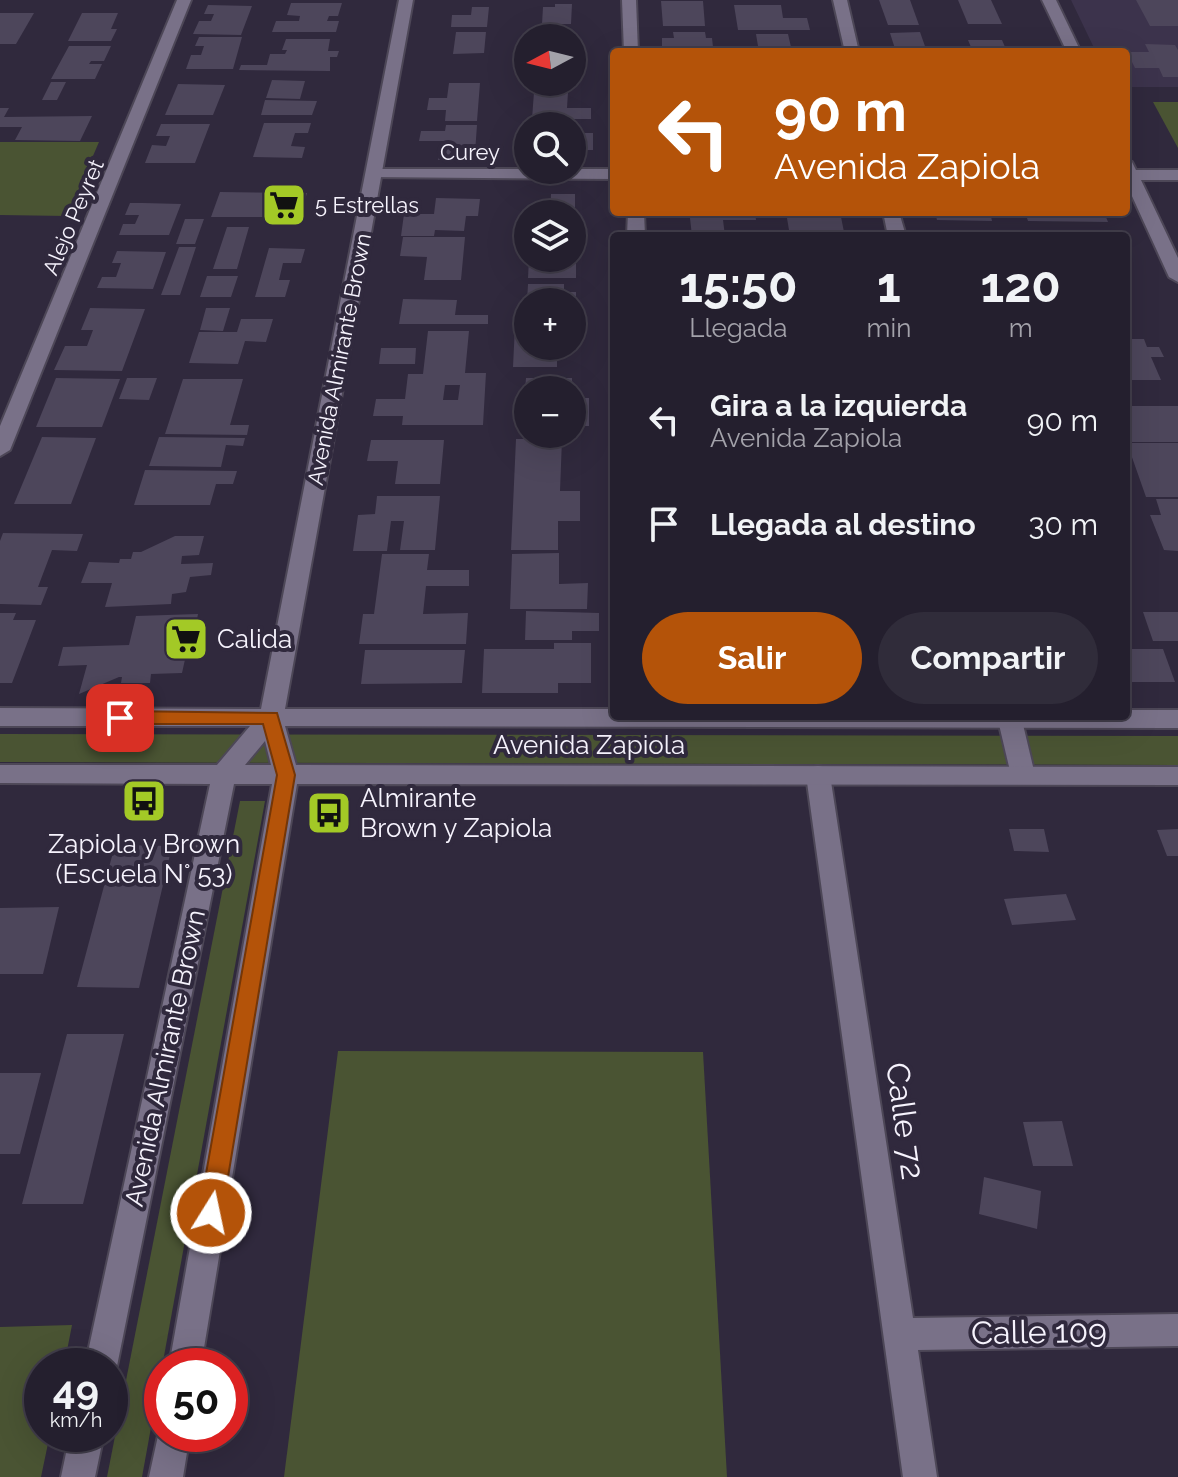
<!DOCTYPE html>
<html lang="es">
<head>
<meta charset="utf-8">
<style>
  :root { --surface:#241f2e; --page:#302c3a; --text:#f1f3f6; --muted:#a3a2aa; --line:#413d4a; --accent:#b45309 }
  body { margin:0; font-family:Raleway,sans-serif; background:var(--page); color:var(--text); height:100vh; display:flex; flex-direction:column; font-size:30px; white-space:nowrap }
  * { box-sizing:border-box; margin:0 }
  p { font-size:26px; color:var(--muted) }
  .icon { flex:none; width:44px; height:44px; fill:none; stroke:currentColor; stroke-width:2; stroke-linecap:round; stroke-linejoin:round }
  .map { position:relative; flex:1; overflow:hidden }
  .side { position:absolute; left:610px; top:232px; width:520px; height:488px; display:flex; flex-direction:column; background:var(--surface); border-radius:8px; box-shadow:0 8px 32px #0002,0 0 0 2px var(--line) }
  .side>* { flex:none }
  .hud { position:absolute; left:610px; top:48px; width:520px; height:168px; border-radius:8px; box-shadow:0 8px 32px #0002,0 0 0 2px var(--line); background:#b45309; color:#fff; overflow:hidden }
  .needle { width:52px; rotate:263deg }
  .tools { position:absolute; left:514px; top:24px; display:grid; gap:16px }
  .tools a { display:grid; place-items:center; width:72px; height:72px; border-radius:50%; background:var(--surface); box-shadow:0 8px 32px #0002,0 0 0 2px var(--line); font-size:40px }
  .speed { position:absolute; left:24px; top:1348px; display:flex; gap:16px; font-size:40px; font-weight:700; text-align:center }
  .speed>* { display:grid; place-content:center; width:104px; height:104px; border-radius:50%; background:var(--surface); box-shadow:0 8px 32px #0002,0 0 0 2px var(--line); line-height:1 }
  .speed small { font-size:20px; font-weight:400 }
  .speed .limit { border:12px solid #d22; background:#fff; color:#111 }
  .pin { position:absolute; display:grid; place-items:center; width:68px; height:68px; color:#fff; margin:-34px; border-radius:16px; box-shadow:0 4px 12px #0006 }
  .me { position:absolute; width:88px; margin:-44px; rotate:10deg; stroke-linejoin:round; filter:drop-shadow(0 0 6px #0008) }
  .turn { display:flex; align-items:center; gap:28px; height:168px; padding:0 32px; font-size:36px }
  .turn .icon { width:104px; height:104px; stroke-width:2.5 }
  .turn b { display:block; font-size:56px; line-height:68px }
  .eta { display:flex; justify-content:space-evenly; align-items:center; height:136px; text-align:center }
  .eta b { font-size:48px; font-weight:700; line-height:56px }
  .action { display:flex; gap:16px; margin-top:auto; padding:16px 32px }
  .action a { flex:1; height:92px; border-radius:48px; background:var(--accent); color:#fff; font-size:32px; font-weight:700; line-height:92px; text-align:center }
  .action a+a { background:var(--page); color:var(--text) }
  ul { padding:0; list-style:none }
  li { display:flex; align-items:center; gap:24px; height:104px; padding:0 32px }
  li div { flex:1 }
  li b { display:block; font-size:30px }
  li em { font-style:normal }
  .map>svg:first-child { display:block }
  .built { fill:#3c334c }
  .green { fill:#4a5433 }
  .building { fill:#4d465b; fill-rule:evenodd }
  .lines { fill:none; stroke-linecap:round; stroke-linejoin:round }
  .street-casing { stroke:#4d4757; stroke-width:4 }
  .secondary-casing { stroke:#4d4757; stroke-width:4 }
  .street { fill:#797188; fill-rule:evenodd }
  .secondary { fill:#797188; fill-rule:evenodd }
  .route { fill:#b45309; stroke:#753606; stroke-width:2 }
  .labels { text-anchor:middle; stroke-width:8; stroke-linejoin:round; paint-order:stroke }
  .far-street-label { font-size:22px; fill:#f6f3fd; stroke:#30293d }
  .far-poi-label { font-size:22px; fill:#f6f3fd; stroke:#30293d; text-anchor:start }
  .poi-label { font-size:26px; fill:#f6f3fd; stroke:#30293d; text-anchor:start }
  .street-label { font-size:26px; fill:#f6f3fd; stroke:#30293d }
  .near-street-label { font-size:32px; fill:#f6f3fd; stroke:#30293d }
</style>
</head>
<body>
<div class="map">
<svg width="1178" height="1477" viewBox="0 0 1178 1477">
  <rect width="100%" height="100%" fill="#30293d"/>
  <!-- built -->
  <polygon class="built" points="1071,0 1178,0 1178,87 1126,87 1126,52 1096,52"/>
  <!-- green -->
  <g class="green">
    <polygon points="1153,102 1178,102 1178,148"/>
    <polygon points="0,142 99,142 67,216 0,215"/>
    <polygon points="0,734 1178,736 1178,765 0,762"/>
    <polygon points="240,801 265,801 142,1477 107,1477"/>
    <polygon points="338,1051 703,1052 727,1477 284,1477"/>
    <polygon points="72,1325 64,1366 42,1366 42,1434 50,1434 41,1477 0,1477 0,1327"/>
  </g>
  <!-- building -->
  <g class="building">
    <polygon points="879,0 910,0 919,25 888,25"/>
    <polygon points="958,0 991,0 1002,24 968,24"/>
    <polygon points="1136,0 1178,0 1178,26 1150,26"/>
    <polygon points="661,1 703,1 705,26 663,26"/>
    <polygon points="291,3 342,3 338,16 329,16 327,21 339,21 336,32 272,32 276,21 299,21 300,16 287,15"/>
    <polygon points="555,4 572,4 571,24 542,24 543,7 555,7"/>
    <polygon points="208,5 252,6 241,35 193,34 199,21 211,21 214,14 204,14"/>
    <polygon points="734,5 781,5 783,18 807,18 810,30 738,30"/>
    <polygon points="472,7 489,7 487,27 451,27 452,15 471,15"/>
    <polygon points="0,13 34,13 16,44 0,44"/>
    <polygon points="82,13 118,13 111,29 117,29 111,41 68,41"/>
    <polygon points="456,32 486,32 484,53 453,54"/>
    <polygon points="673,32 705,32 706,38 712,38 713,47 707,47 707,52 675,52 675,47 662,47 662,38 674,38"/>
    <polygon points="920,32 927,52 896,52 890,33"/>
    <polygon points="756,34 788,34 791,47 809,47 810,52 759,52"/>
    <polygon points="199,37 242,37 233,69 186,69 191,55 201,55 204,46 195,46"/>
    <polygon points="286,39 330,39 328,51 339,51 337,57 330,57 330,71 239,70 241,65 267,65 270,54 285,54 287,50 282,50"/>
    <polygon points="968,40 1002,40 1005,47 1030,46 1032,52 973,52"/>
    <polygon points="1145,44 1175,45 1178,50 1178,77 1163,77 1159,68 1135,68 1127,52 1149,52"/>
    <polygon points="69,46 111,46 104,61 91,61 89,64 102,64 95,79 51,79"/>
    <polygon points="272,80 305,81 300,99 266,98"/>
    <polygon points="51,82 66,82 57,100 42,100"/>
    <rect x="533" y="82" width="34" height="5"/>
    <polygon points="449,83 480,83 477,121 445,121 446,110 427,110 429,98 447,98"/>
    <polygon points="178,84 225,85 213,115 165,115"/>
    <polygon points="534,92 568,92 567,108 591,108 591,119 532,119"/>
    <polygon points="265,100 317,101 312,115 261,115"/>
    <polygon points="0,108 9,108 4,117 92,116 80,141 15,140 22,127 0,127"/>
    <polygon points="264,123 311,123 308,133 295,133 291,146 305,147 302,158 253,157"/>
    <polygon points="161,124 210,124 195,163 145,163 152,145 166,146 170,136 156,136"/>
    <polygon points="446,125 477,125 475,153 479,153 478,160 438,160 444,141 419,141 421,131 445,131"/>
    <rect x="572" y="133" width="21" height="17"/>
    <polygon points="220,192 307,193 300,217 211,217"/>
    <polygon points="551,194 575,194 575,237 572,237 572,214 550,214"/>
    <polygon points="436,198 480,199 478,216 466,216 464,231 435,230 434,236 401,236 404,214 434,214"/>
    <polygon points="130,203 143,203 181,204 169,235 119,235 123,224 135,224 139,215 125,215"/>
    <polygon points="669,212 755,212 756,220 723,220 725,236 692,236 690,218 670,218"/>
    <polygon points="786,212 840,212 844,232 826,232 827,236 790,236"/>
    <polygon points="935,212 990,212 992,221 937,220"/>
    <polygon points="1025,212 1104,212 1108,222 1028,221"/>
    <polygon points="185,219 204,219 195,244 176,244"/>
    <polygon points="227,227 249,227 237,269 213,269"/>
    <polygon points="403,237 465,237 461,280 424,280 427,257 400,256"/>
    <polygon points="572,245 576,245 576,278 528,278 529,258 572,258"/>
    <polygon points="179,247 196,247 180,295 161,295"/>
    <polygon points="269,248 305,249 301,263 283,263 279,280 290,280 285,297 255,297"/>
    <polygon points="117,251 166,252 153,289 97,288 102,277 116,277 121,263 112,263"/>
    <polygon points="207,276 238,276 231,297 200,297"/>
    <polygon points="528,284 564,284 564,292 576,292 576,311 572,311 572,302 527,302"/>
    <polygon points="403,299 457,300 455,315 488,315 488,324 399,324"/>
    <polygon points="90,308 145,309 122,371 54,370 65,346 87,346 93,330 81,330"/>
    <polygon points="206,308 230,308 223,331 200,330"/>
    <polygon points="241,319 273,319 266,342 245,341 238,364 189,363 199,332 237,332"/>
    <polygon points="515,325 528,325 528,346 557,346 557,367 513,367"/>
    <path d="M428,331h41l-4,42h21l-3,52h-81l1,-9h-30l3,-17h29l3,-25h15zM445,385h15l-2,15h-15z"/>
    <polygon points="1126,339 1144,339 1147,347 1159,347 1164,357 1151,357 1161,380 1126,380"/>
    <polygon points="381,348 416,348 415,364 379,364"/>
    <polygon points="56,378 120,379 102,427 36,427"/>
    <polygon points="127,378 157,378 149,400 119,399"/>
    <polygon points="526,378 572,378 572,390 525,390"/>
    <polygon points="183,379 243,379 230,425 249,425 247,435 165,434"/>
    <rect x="572" y="398" width="17" height="28"/>
    <rect x="1126" y="406" width="52" height="36"/>
    <polygon points="42,437 96,438 71,504 14,504"/>
    <polygon points="159,437 245,438 243,446 226,445 221,467 149,466"/>
    <polygon points="516,439 562,439 560,491 580,491 580,521 558,521 558,550 511,550"/>
    <polygon points="371,440 444,440 440,484 395,484 398,461 367,461"/>
    <polygon points="1127,443 1178,443 1178,497 1146,497"/>
    <polygon points="145,470 237,471 233,484 216,484 210,505 134,505"/>
    <polygon points="377,496 440,496 435,550 400,550 404,521 391,521 387,551 353,551 358,515 375,514"/>
    <polygon points="1156,499 1178,499 1178,551 1164,550 1150,515 1161,515"/>
    <polygon points="3,533 83,534 77,551 52,550 38,587 48,587 41,605 0,604 0,541"/>
    <polygon points="175,536 204,536 199,555 182,556 181,564 213,563 211,575 190,577 186,592 172,594 171,604 105,607 112,583 81,583 89,562 119,563 120,559 131,559 133,552 141,552"/>
    <polygon points="559,553 559,584 588,583 587,609 510,609 512,554"/>
    <polygon points="382,554 429,554 427,570 469,570 469,586 426,586 423,614 468,613 466,644 359,644 363,614 374,614"/>
    <polygon points="526,611 599,613 599,631 572,631 572,640 525,640"/>
    <polygon points="1143,612 1178,612 1178,641 1153,641"/>
    <polygon points="0,613 16,613 13,620 36,620 12,683 0,683"/>
    <polygon points="198,614 192,646 188,646 182,673 151,674 150,683 121,683 122,677 119,677 79,694 87,665 58,666 63,647 129,645 136,616"/>
    <polygon points="554,643 591,643 591,683 558,683 558,693 482,693 484,649 554,649"/>
    <polygon points="1126,649 1163,649 1175,682 1126,682"/>
    <polygon points="365,650 465,650 462,683 361,684"/>
    <polygon points="1009,829 1044,829 1049,852 1014,851"/>
    <polygon points="1178,829 1178,856 1167,856 1157,830"/>
    <polygon points="115,845 172,846 139,988 77,987"/>
    <polygon points="1066,894 1076,920 1012,925 1004,899"/>
    <polygon points="59,907 43,974 0,974 0,908"/>
    <polygon points="67,1034 124,1034 83,1204 22,1204"/>
    <polygon points="0,1073 41,1073 20,1154 0,1154"/>
    <polygon points="1062,1121 1073,1166 1033,1166 1023,1122"/>
    <polygon points="984,1177 1041,1191 1037,1229 979,1214"/>
  </g>
  <g class="lines">
    <!-- street casing -->
    <g class="street-casing">
      <g id="street">
        <polygon points="177,0 191,0 10,450 0,456 0,426"/>
        <polygon points="622,0 636,0 638,52 624,52"/>
        <polygon points="833,0 847,0 859,52 845,52"/>
        <polygon points="1042,0 1056,0 1081,52 1067,52"/>
        <polygon points="1126,160 1132,162 1136,170 1178,170 1178,180 1141,180 1178,258 1178,282 1169,277 1126,183"/>
        <polygon points="374,169 614,169 614,179 368,177 366,174"/>
        <polygon points="628,212 644,212 645,236 627,236"/>
        <polygon points="883,212 899,212 906,236 888,236"/>
        <polygon points="997,716 1021,716 1035,775 1032,782 1023,784 1014,782 1011,775"/>
        <polygon points="818,766 827,768 830,775 913,1318 1178,1314 1178,1346 918,1350 937,1477 903,1477 806,775 809,768"/>
      </g>
    </g>
    <!-- secondary casing -->
    <g class="secondary-casing">
      <g id="secondary">
        <path d="M399,0h14l-128,709h329v7h512v-6h52v18l-893,-2 11,39 882,2v18l-881,-1 -96,582h-32l103,-582h-38l-117,582 -7,13v-13h-25l125,-582 -210,-1v-18h217l33,-39h-250v-18l261,1zM265,741l6,24h-26z"/>
        <polygon points="161,1422 162,1434 190,1434 183,1477 149,1477"/>
        <polygon points="70,1434 104,1434 95,1477 61,1477"/>
      </g>
    </g>
    <!-- street -->
    <use href="#street" class="street"/>
    <!-- secondary -->
    <use href="#secondary" class="secondary"/>
  </g>
  <!-- route -->
  <polygon class="route" points="120,711 277,713 295,775 222,1213 219,1220 211,1224 203,1220 199,1213 277,775 263,724 120,724 111,718"/>
  <!-- icons -->
  <defs>
    <g id="supermarket-square" transform="scale(2.3)"><rect x="-9" y="-9" width="18" height="18" rx="4" fill="#a3c926" stroke="#30293d"/><path d="M-6-5.5h2.5l.6 2H6L4.5 2H-2.5L-4.4-4H-6ZM-1.5 3.2a1.3 1.3 0 1 0 .1 0ZM3 3.2a1.3 1.3 0 1 0 .1 0Z" fill="#111"/></g>
    <g id="bus-square" transform="scale(2.3)"><rect x="-9" y="-9" width="18" height="18" rx="4" fill="#a3c926" stroke="#30293d"/><path d="M-5-6H5V4H4V6H2V4H-2V6H-4V4H-5ZM-3.5-4V0h7V-4ZM-3.5 1.2v1.5H-2V1.2ZM2 1.2v1.5H3.5V1.2Z" fill="#111"/></g>
  </defs>
  <g fill-rule="evenodd">
    <use href="#supermarket-square" x="284" y="205"/>
    <use href="#supermarket-square" x="186" y="639"/>
    <use href="#bus-square" x="144" y="801"/>
    <use href="#bus-square" x="329" y="813"/>
  </g>
  <g class="labels">
    <!-- far-street labels -->
    <g class="far-street-label">
      <text x="470" y="160">Curey</text>
      <text transform="translate(73 217) rotate(-67)" y="8">Alejo Peyret</text>
      <text transform="translate(339 359) rotate(-79)" y="8">Avenida Almirante Brown</text>
    </g>
    <!-- far-poi labels -->
    <g class="far-poi-label">
      <text x="315" y="213">5 Estrellas</text>
    </g>
    <!-- poi labels -->
    <g class="poi-label">
      <text x="217" y="648">Calida</text>
      <text x="360" y="807">Almirante<tspan x="360" dy="30">Brown y Zapiola</tspan></text>
      <text x="144" y="853" text-anchor="middle">Zapiola y Brown<tspan x="144" dy="30">(Escuela N° 53)</tspan></text>
    </g>
    <!-- street labels -->
    <g class="street-label">
      <text x="589" y="754">Avenida Zapiola</text>
      <text transform="translate(165 1058) rotate(-78)" y="9">Avenida Almirante Brown</text>
    </g>
    <!-- near-street labels -->
    <g class="near-street-label">
      <text transform="translate(905 1121) rotate(82)" y="11">Calle 72</text>
      <text transform="translate(1039 1332) rotate(-1)" y="11">Calle 109</text>
    </g>
  </g>
</svg>
<div class="tools">
<a><svg class="needle" viewBox="-14 -14 28 28"><path d="M0-13l5 13h-10z" fill="#e53935"/><path d="M0 13l5-13h-10z" fill="#a3a2aa"/></svg></a>
<a><svg class="icon" aria-label="search" viewBox="0 0 24 24"><circle cx="10" cy="10" r="6"/><path d="M15 15l6 6"/></svg></a>
<a><svg class="icon" aria-label="layers" viewBox="0 0 24 24"><path d="M12 4l9 5-9 5-9-5zM3 14l9 5 9-5"/></svg></a>
<a>+</a>
<a>−</a>
</div>
<div class="speed"><div>49<small>km/h</small></div><div class="limit">50</div></div>
<div class="pin" style="left:120px;top:718px;background:#d93025"><svg class="icon" aria-label="arrive" viewBox="0 0 24 24"><path d="M6 21V4h12l-3 4 3 4H6"/></svg></div>
<svg class="me" style="left:211px;top:1213px" viewBox="-20 -20 40 40"><circle r="17" fill="#b45309" stroke="#fff" stroke-width="3"/><path d="M0-11L8 9 0 5-8 9z" fill="#fff"/></svg>
<div class="hud">
<div class="turn"><svg class="icon" aria-label="left" viewBox="0 0 24 24"><path d="M17 20v-9H6M10 6l-5 5 5 5"/></svg><div><b>90 m</b>Avenida Zapiola</div></div>
</div>
<section class="side">
<div class="eta">
<div><b>15:50</b><p>Llegada</p></div>
<div><b>1</b><p>min</p></div>
<div><b>120</b><p>m</p></div>
</div>
<ul>
<li><svg class="icon" aria-label="left" viewBox="0 0 24 24"><path d="M17 20v-9H6M10 6l-5 5 5 5"/></svg><div><b>Gira a la izquierda</b><p>Avenida Zapiola</p></div><em>90 m</em></li>
<li><svg class="icon" aria-label="arrive" viewBox="0 0 24 24"><path d="M6 21V4h12l-3 4 3 4H6"/></svg><div><b>Llegada al destino</b></div><em>30 m</em></li>
</ul>
<div class="action"><a>Salir</a><a>Compartir</a></div>
</section>
</div>
</body>
</html>
